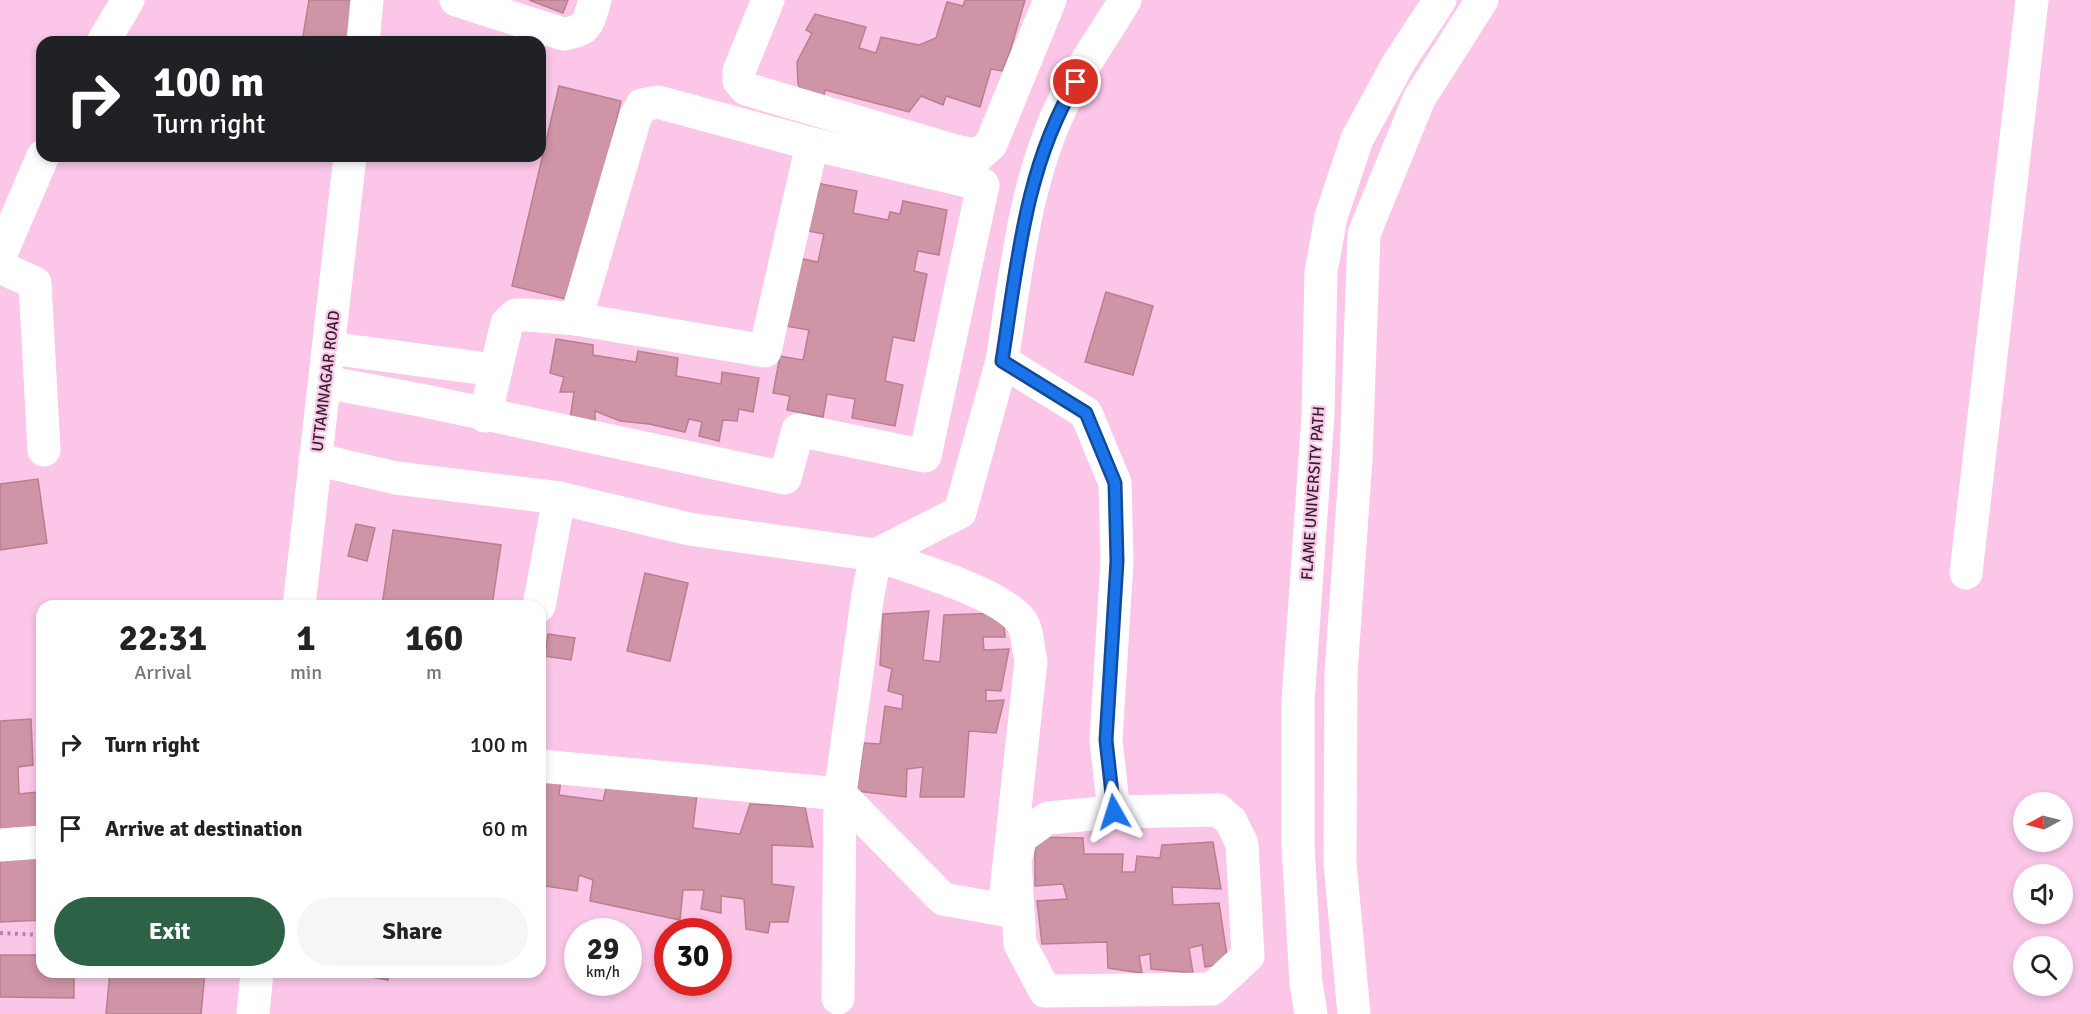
<!DOCTYPE html>
<html lang="en">
<head>
<meta charset="utf-8">
<style>
  :root { --surface:#fff; --page:#f6f6f6; --text:#222; --muted:#767676; --accent:#2d6247 }
  body { margin:0; font-family:Signika,sans-serif; background:var(--page); color:var(--text); height:100vh; display:flex; flex-direction:column; font-size:22px; white-space:nowrap }
  * { box-sizing:border-box; margin:0 }
  p { font-size:20px; color:var(--muted) }
  .icon { flex:none; width:33px; height:33px; fill:none; stroke:currentColor; stroke-width:2; stroke-linecap:round; stroke-linejoin:round }
  .map { position:relative; flex:1; overflow:hidden }
  .panel { position:absolute; left:36px; top:600px; width:510px; height:378px; display:flex; flex-direction:column; background:var(--surface); border-radius:18px; box-shadow:0 3px 9px #0003 }
  .panel>* { flex:none }
  .top-card { position:absolute; left:36px; top:36px; width:510px; height:126px; border-radius:18px; box-shadow:0 3px 9px #0003; background:#202124; color:#fff; overflow:hidden }
  .needle { width:39px; rotate:263deg }
  .fabs { position:absolute; left:2013px; top:792px; display:grid; gap:12px }
  .fabs a { display:grid; place-items:center; width:60px; height:60px; border-radius:50%; background:var(--surface); box-shadow:0 3px 9px #0003; font-size:30px }
  .speed { position:absolute; left:564px; top:918px; display:flex; gap:12px; font-size:30px; font-weight:700; text-align:center }
  .speed>* { display:grid; place-content:center; width:78px; height:78px; border-radius:50%; background:var(--surface); box-shadow:0 3px 9px #0003; line-height:1 }
  .speed small { font-size:15px; font-weight:400 }
  .speed .limit { border:9px solid #d22; background:#fff; color:#111 }
  .pin { position:absolute; display:grid; place-items:center; width:51px; height:51px; color:#fff; margin:-26px; border:3px solid #fff; border-radius:50%; box-shadow:0 2px 6px #0007 }
  .me { position:absolute; width:66px; margin:-33px; rotate:354deg; stroke-linejoin:round; filter:drop-shadow(0 0 4px #0008) }
  .turn { display:flex; align-items:center; gap:21px; height:126px; padding:0 18px; font-size:27px }
  .turn .icon { width:78px; height:78px; stroke-width:2.5 }
  .turn b { display:block; font-size:42px; line-height:51px }
  .eta { display:flex; justify-content:space-evenly; align-items:center; height:102px; text-align:center }
  .eta b { font-size:36px; font-weight:700; line-height:42px }
  .action { display:flex; gap:12px; margin-top:auto; padding:12px 18px }
  .action a { flex:1; height:69px; border-radius:36px; background:var(--accent); color:#fff; font-size:24px; font-weight:700; line-height:69px; text-align:center }
  .action a+a { background:var(--page); color:var(--text) }
  ul { padding:0; list-style:none }
  li { display:flex; align-items:center; gap:18px; height:84px; padding:0 18px }
  li div { flex:1 }
  li b { display:block; font-size:22px }
  li em { font-style:normal }
  .map>svg:first-child { display:block }
  .building { fill:#cf94a5; stroke:#b87f90; stroke-width:1.5 }
  .lines { fill:none; stroke-linecap:round; stroke-linejoin:round }
  .path { stroke:#b088a2; stroke-width:4; stroke-dasharray:3 4.5; stroke-linecap:butt }
  .minor { stroke:#fff; stroke-width:33 }
  .route-casing { stroke:#114b97; stroke-width:15 }
  .route { stroke:#1a73e8; stroke-width:10 }
  .labels { text-anchor:middle; stroke-width:4.5; stroke-linejoin:round; paint-order:stroke }
  .street-label { font-size:16px; fill:#311e2b; stroke:#fbc6e8 }
</style>
</head>
<body>
<div class="map">
<svg width="2091" height="1014" viewBox="0 0 2091 1014">
  <rect width="100%" height="100%" fill="#fbc6e8"/>
  <!-- building -->
  <g class="building">
    <polygon points="309,0 359,0 353,42 302,42"/>
    <polygon points="529,0 568,0 563,13"/>
    <polygon points="965,0 1025,0 1011,48 1002,71 991,69 980,107 946,96 943,105 921,96 909,112 825,90 823,100 804,94 798,84 797,62 812,33 806,30 815,14 866,27 859,48 876,53 881,37 919,45 936,38 947,2 963,6"/>
    <polygon points="559,86 621,101 574,301 512,286"/>
    <polygon points="817,183 857,191 853,213 888,220 890,212 900,214 903,201 947,210 939,255 918,251 914,271 927,274 914,341 893,337 885,381 903,385 895,426 852,418 855,399 827,394 823,417 787,410 790,396 773,393 780,356 803,360 809,330 785,326 798,258 818,262 824,234 808,231"/>
    <polygon points="1106,292 1153,306 1133,375 1085,362"/>
    <polygon points="556,339 593,345 593,355 636,362 638,351 678,358 676,376 721,384 722,372 759,378 753,412 739,409 737,421 723,420 719,441 699,436 702,422 689,419 685,432 649,424 620,421 595,411 595,421 570,419 574,392 560,392 564,377 550,373"/>
    <polygon points="38,479 47,543 0,550 0,484"/>
    <polygon points="356,524 375,528 367,561 348,556"/>
    <polygon points="393,530 501,545 492,606 382,606"/>
    <polygon points="645,573 688,583 670,661 627,651"/>
    <polygon points="929,611 923,660 940,662 944,615 1003,613 1005,637 983,637 984,650 1009,649 1001,691 986,690 986,701 1004,700 996,733 969,731 964,797 920,797 923,767 907,769 906,797 857,791 864,743 880,744 885,706 902,709 903,695 888,691 892,669 880,665 883,614"/>
    <polygon points="548,634 575,638 571,660 545,656"/>
    <polygon points="31,719 33,765 18,767 19,794 37,792 40,837 0,839 0,721"/>
    <polygon points="540,772 562,772 559,795 603,801 607,784 697,794 693,828 740,834 750,804 805,807 813,847 772,845 772,884 794,887 788,922 770,922 768,933 746,929 744,899 721,896 721,913 701,909 704,890 683,890 680,920 590,901 593,880 579,875 577,891 540,885"/>
    <polygon points="1035,837 1083,838 1084,854 1123,854 1122,872 1135,872 1137,856 1160,858 1162,845 1213,842 1221,889 1172,887 1173,905 1219,903 1228,962 1205,967 1202,945 1189,948 1193,973 1151,969 1150,954 1139,956 1142,973 1108,968 1107,942 1042,944 1037,901 1067,899 1063,884 1035,886"/>
    <polygon points="42,849 42,920 0,922 0,851"/>
    <polygon points="0,955 42,955 42,972 74,972 74,998 0,997"/>
    <polygon points="110,972 205,972 201,1014 106,1014"/>
    <polygon points="345,972 389,972 388,980"/>
  </g>
  <g class="lines">
    <!-- path -->
    <polyline class="path" points="0,933 42,935"/>
    <!-- minor -->
    <g class="minor">
      <path d="M456,0l107,34c26,-3 25,-11 32,-34"/>
      <polyline points="768,0 739,71 739,81 746,89 959,152 979,155 991,144 1050,0"/>
      <polyline points="103,42 128,0"/>
      <polyline points="363,42 367,0"/>
      <polyline points="0,256 43,156"/>
      <polyline points="0,267 35,283 44,450"/>
      <polyline points="329,348 495,370"/>
      <polyline points="325,382 425,401 785,478 798,430 925,456 983,185 812,144 765,351 576,319"/>
      <polyline points="485,416 507,323 516,315 529,315 576,319 635,118 642,105 658,102 812,144"/>
      <polyline points="315,459 396,478 559,498 689,529 876,555 960,512 1002,361"/>
      <polyline points="1966,573 2032,0"/>
      <polyline points="299,606 350,156"/>
      <polyline points="539,606 559,498"/>
      <path d="M540,766l300,28 103,105 61,11 27,-249c-3,-11 -3,-31 -10,-40 -22,-29 -109,-53 -145,-66l-8,39 -28,200 -2,204"/>
      <polygon points="1218,810 1231,821 1242,844 1248,956 1212,989 1045,991 1020,944 1015,860 1021,837 1048,818 1114,812"/>
      <path d="M1114,812l-8,-72 11,-179 -2,-78 -29,-70 -84,-52c14,-87 22,-178 61,-258 18,-36 42,-69 62,-103"/>
      <polyline points="0,845 42,842"/>
      <polyline points="253,1014 257,972"/>
      <polyline points="1311,1014 1306,983 1298,845 1298,701 1318,415 1321,272 1331,217 1357,139 1399,62 1440,0"/>
      <polyline points="1354,1014 1340,863 1341,673 1356,459 1364,234 1419,99 1482,0"/>
    </g>
  </g>
  <g class="lines">
    <!-- route casing -->
    <g class="route-casing">
      <path id="route" d="M1076,82c-51,84 -59,184 -74,279l84,52 29,70 2,78 -11,179 8,72"/>
    </g>
    <!-- route -->
    <use href="#route" class="route"/>
  </g>
  <g class="labels">
    <!-- street labels -->
    <g class="street-label">
      <text transform="translate(325 381) rotate(-83)" y="6">UTTAMNAGAR ROAD</text>
      <text transform="translate(1312 493) rotate(-86)" y="6">FLAME UNIVERSITY PATH</text>
    </g>
  </g>
</svg>
<div class="fabs">
<a><svg class="needle" viewBox="-14 -14 28 28"><path d="M0-13l5 13h-10z" fill="#e53935"/><path d="M0 13l5-13h-10z" fill="#767676"/></svg></a>
<a><svg class="icon" aria-label="sound" viewBox="0 0 24 24"><path d="M4 9h4l5-4v14l-5-4H4zM17 9q2 3 0 6"/></svg></a>
<a><svg class="icon" aria-label="search" viewBox="0 0 24 24"><circle cx="10" cy="10" r="6"/><path d="M15 15l6 6"/></svg></a>
</div>
<div class="speed"><div>29<small>km/h</small></div><div class="limit">30</div></div>
<div class="pin" style="left:1076px;top:82px;background:#d93025"><svg class="icon" aria-label="arrive" viewBox="0 0 24 24"><path d="M6 21V4h12l-3 4 3 4H6"/></svg></div>
<svg class="me" style="left:1114px;top:812px" viewBox="-20 -20 40 40"><path d="M0-17L14 15 0 8-14 15z" fill="#1a73e8" stroke="#fff" stroke-width="4"/></svg>
<div class="top-card">
<div class="turn"><svg class="icon" aria-label="right" viewBox="0 0 24 24"><path d="M7 20v-9h11M14 6l5 5-5 5"/></svg><div><b>100 m</b>Turn right</div></div>
</div>
<section class="panel">
<div class="eta">
<div><b>22:31</b><p>Arrival</p></div>
<div><b>1</b><p>min</p></div>
<div><b>160</b><p>m</p></div>
</div>
<ul>
<li><svg class="icon" aria-label="right" viewBox="0 0 24 24"><path d="M7 20v-9h11M14 6l5 5-5 5"/></svg><div><b>Turn right</b></div><em>100 m</em></li>
<li><svg class="icon" aria-label="arrive" viewBox="0 0 24 24"><path d="M6 21V4h12l-3 4 3 4H6"/></svg><div><b>Arrive at destination</b></div><em>60 m</em></li>
</ul>
<div class="action"><a>Exit</a><a>Share</a></div>
</section>
</div>
</body>
</html>
